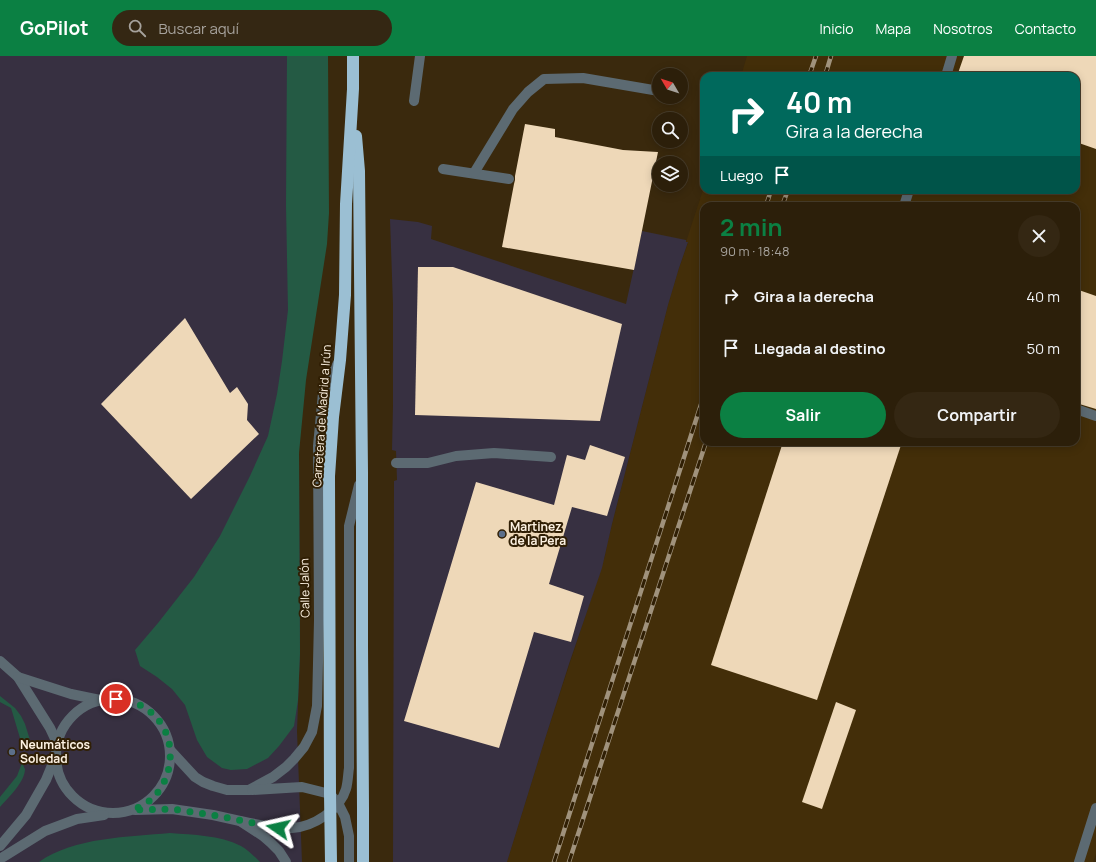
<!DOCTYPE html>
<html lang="es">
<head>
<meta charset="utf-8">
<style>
  :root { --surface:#2c1f0a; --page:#342713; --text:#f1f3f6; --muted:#a6a29c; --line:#483d2b; --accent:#0b8043 }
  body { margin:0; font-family:Manrope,sans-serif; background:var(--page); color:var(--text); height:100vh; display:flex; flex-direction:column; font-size:15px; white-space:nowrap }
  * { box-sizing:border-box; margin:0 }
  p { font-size:13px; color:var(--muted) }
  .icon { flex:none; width:22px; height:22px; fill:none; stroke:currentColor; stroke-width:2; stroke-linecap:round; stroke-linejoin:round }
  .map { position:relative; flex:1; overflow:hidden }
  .details { position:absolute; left:700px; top:146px; width:380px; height:244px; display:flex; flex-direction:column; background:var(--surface); border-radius:12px; box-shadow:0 2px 10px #0003,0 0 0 1px var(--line) }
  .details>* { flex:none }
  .hud { position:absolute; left:700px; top:16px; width:380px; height:122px; border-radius:12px; box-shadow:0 2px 10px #0003,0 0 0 1px var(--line); background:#00695c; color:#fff; overflow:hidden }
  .needle { width:26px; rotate:309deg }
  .tools { position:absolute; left:652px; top:12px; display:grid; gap:8px }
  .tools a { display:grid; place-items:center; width:36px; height:36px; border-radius:50%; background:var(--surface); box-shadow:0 2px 10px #0003,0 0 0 1px var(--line); font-size:20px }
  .pin { position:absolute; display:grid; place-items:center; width:34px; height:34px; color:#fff; margin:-17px; border:2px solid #fff; border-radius:50%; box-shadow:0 1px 4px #0007 }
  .me { position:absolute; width:44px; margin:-22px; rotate:281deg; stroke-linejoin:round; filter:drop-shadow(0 0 3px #0008) }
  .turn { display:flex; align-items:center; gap:14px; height:84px; padding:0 20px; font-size:18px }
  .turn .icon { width:52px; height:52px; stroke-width:2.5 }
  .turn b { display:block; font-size:28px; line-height:34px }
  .then { display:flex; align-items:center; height:38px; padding:0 20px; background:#0003; gap:8px; font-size:15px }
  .round { display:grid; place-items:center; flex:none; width:42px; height:42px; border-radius:21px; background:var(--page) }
  .headline { display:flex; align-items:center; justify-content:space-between; height:68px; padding:0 20px }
  h1 { font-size:24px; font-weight:700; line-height:30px; color:var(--accent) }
  .button { display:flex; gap:8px; margin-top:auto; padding:8px 20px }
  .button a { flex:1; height:46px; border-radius:24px; background:var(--accent); color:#fff; font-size:16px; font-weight:700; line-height:46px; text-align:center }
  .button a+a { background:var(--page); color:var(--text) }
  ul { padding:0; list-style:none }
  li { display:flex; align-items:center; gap:12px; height:52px; padding:0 20px }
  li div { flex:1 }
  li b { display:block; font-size:15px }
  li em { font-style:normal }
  header { display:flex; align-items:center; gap:24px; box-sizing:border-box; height:56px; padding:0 20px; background:var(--accent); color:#fff }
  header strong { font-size:19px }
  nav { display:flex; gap:22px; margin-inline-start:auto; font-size:14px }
  .search { width:280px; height:36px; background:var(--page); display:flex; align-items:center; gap:10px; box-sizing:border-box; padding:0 14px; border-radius:22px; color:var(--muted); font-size:15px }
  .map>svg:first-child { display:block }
  .built { fill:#432e09; fill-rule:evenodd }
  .industrial { fill:#373041 }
  .green { fill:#245a44 }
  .building { fill:#eed8b8 }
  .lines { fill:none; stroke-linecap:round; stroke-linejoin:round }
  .minor { stroke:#5c6a72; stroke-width:10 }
  .highway { stroke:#9bbfd3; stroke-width:12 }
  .rail-casing { stroke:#a0927c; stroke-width:4.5 }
  .rail { stroke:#301f04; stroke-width:3; stroke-dasharray:9; stroke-linecap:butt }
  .route { stroke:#0b8043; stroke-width:7; stroke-dasharray:0 12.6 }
  .service-dot { fill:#5c6f8a; stroke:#301f04; stroke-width:1.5 }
  .labels { text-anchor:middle; stroke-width:4; stroke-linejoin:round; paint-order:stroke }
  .street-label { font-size:12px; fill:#fdf2e2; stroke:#301f04 }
  .poi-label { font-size:12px; font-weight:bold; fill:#fdf2e2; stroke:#301f04; text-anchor:start }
</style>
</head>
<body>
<header>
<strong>GoPilot</strong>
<div class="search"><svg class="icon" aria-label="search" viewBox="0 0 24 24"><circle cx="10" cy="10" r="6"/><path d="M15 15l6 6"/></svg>Buscar aquí</div>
<nav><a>Inicio</a><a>Mapa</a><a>Nosotros</a><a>Contacto</a></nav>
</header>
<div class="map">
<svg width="1096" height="806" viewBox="0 0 1096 806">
  <rect width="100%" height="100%" fill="#3a290d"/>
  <!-- built -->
  <path class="built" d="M747,0h349v798l-3,8h-586l38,-123 60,-183 2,-12 61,-239 11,-37 9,-25 -2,-1 18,-55v3h372v-114h-335zM704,150h372v236h-372z"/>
  <!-- industrial -->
  <g class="industrial">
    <polygon points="0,0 300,0 299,397 300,597 297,675 302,806 0,806"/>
    <polygon points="390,163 418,166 432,170 431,183 626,248 642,175 686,184 686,186 688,186 679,212 668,249 612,468 602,512 569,608 545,683 507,806 393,806 394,425 397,424 396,395 392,394 393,349 393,249"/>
  </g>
  <!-- green -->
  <g class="green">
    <polygon points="287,0 328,0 329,157 327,188 306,324 299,397 300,597 298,644 294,670 279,690 268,702 247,713 231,714 222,712 207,701 197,684 185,649 172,633 157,621 140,610 135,594 158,567 194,521 220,480 250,420 268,380 277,338 282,305 288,254 286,149"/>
    <polygon points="0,640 15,652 21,660 25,668 30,684 27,691 23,692 11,652 0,646"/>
    <path d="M22,707c1,1 2,5 3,6 0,13 -17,29 -25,38v-10l17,-21z"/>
    <path d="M170,777c24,2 49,2 71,13 7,4 13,10 19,16h-221c35,-25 90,-25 131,-29z"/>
  </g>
  <!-- building -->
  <g class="building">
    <polygon points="964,0 1096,0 1096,93 1076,86 1076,20 957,20"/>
    <polygon points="525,68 555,73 555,81 623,94 658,96 634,214 502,191 514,128 515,124 515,120"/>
    <polygon points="418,211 453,211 622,268 600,365 415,359"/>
    <polygon points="1076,233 1096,240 1096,353 1076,347"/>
    <polygon points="185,262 230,337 237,331 248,348 247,364 259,378 191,443 101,348"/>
    <polygon points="783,386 902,386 817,644 711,609"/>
    <polygon points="590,389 625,401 607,460 572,451 549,528 584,540 571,586 534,576 499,692 404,665 476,426 554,449 567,399 585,404"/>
    <polygon points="836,646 856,654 822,753 802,746"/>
  </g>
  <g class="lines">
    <!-- minor -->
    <g class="minor">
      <polyline points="946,20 952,0"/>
      <polyline points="414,45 420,0"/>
      <polyline points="443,113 509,123"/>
      <polyline points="474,117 513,53 528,36 544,23 583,22 659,35"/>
      <polyline points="904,150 909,134"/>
      <polyline points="1076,353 1096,360"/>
      <polyline points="396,407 428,407 456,400 494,397 551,401"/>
      <polyline points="0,605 18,621 50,672 58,689"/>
      <polyline points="18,621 71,638 100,644"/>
      <circle cx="113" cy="700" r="57"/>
      <polyline points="170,694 195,721 203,726 213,730 227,734 249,734 273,721 286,711 294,703 304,691 312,676 317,650 319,564 318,390 323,337 338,307"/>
      <polyline points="252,734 302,731 330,738 338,747 345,761 349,780 349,806"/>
      <polyline points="135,754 172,753 213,759 240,765 263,780 271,787 279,795 286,806"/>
      <path d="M240,765c16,3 36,8 52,7 21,-1 48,-18 54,-39 2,-7 2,-15 3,-21v-242l10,-41"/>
      <polyline points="0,790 26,759 46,724 55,702"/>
      <polyline points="0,803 45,775 77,763 104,759"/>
      <polyline points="1079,806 1096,752"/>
    </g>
    <!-- highway -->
    <g class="highway">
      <polyline points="356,80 359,115 362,416 362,589 363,752 363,806"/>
      <polyline points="331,806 330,738 329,420 333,361 340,304 345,239 346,148 353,33 353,0"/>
    </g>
    <!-- rail casing -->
    <g class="rail-casing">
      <g id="rail">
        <polyline points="809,20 816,0"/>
        <polyline points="825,20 831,0"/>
        <polyline points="766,150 771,134"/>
        <polyline points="782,150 788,134"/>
        <polyline points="554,806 704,339"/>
        <polyline points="569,806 706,386"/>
      </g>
    </g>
    <!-- rail -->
    <use href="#rail" class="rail"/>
  </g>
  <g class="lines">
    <!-- route -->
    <path class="route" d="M116,643c9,1 18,3 26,7 32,18 36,59 16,86 -6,9 -16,14 -25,18l39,-1 41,6 65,13"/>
  </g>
  <!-- markers -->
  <g class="service-dot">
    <circle cx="502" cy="478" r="4"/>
    <circle cx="12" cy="696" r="4"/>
  </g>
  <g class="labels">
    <!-- street labels -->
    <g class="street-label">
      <text transform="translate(322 360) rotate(-86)" y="4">Carretera de Madrid a Irún</text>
      <text transform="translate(305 532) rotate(-91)" y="4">Calle Jalón</text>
    </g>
    <!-- poi labels -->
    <g class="poi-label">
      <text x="510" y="475">Martinez<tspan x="510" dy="14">de la Pera</tspan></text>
      <text x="20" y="693">Neumáticos<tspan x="20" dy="14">Soledad</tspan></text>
    </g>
  </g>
</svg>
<div class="tools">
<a><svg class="needle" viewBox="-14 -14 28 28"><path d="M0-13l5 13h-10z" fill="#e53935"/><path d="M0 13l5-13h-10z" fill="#a6a29c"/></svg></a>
<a><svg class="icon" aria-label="search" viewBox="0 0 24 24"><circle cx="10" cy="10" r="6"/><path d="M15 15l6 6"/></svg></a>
<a><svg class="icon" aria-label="layers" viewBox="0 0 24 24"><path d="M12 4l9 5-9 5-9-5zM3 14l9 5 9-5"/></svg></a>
</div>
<div class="pin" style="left:116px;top:643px;background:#d93025"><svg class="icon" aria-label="arrive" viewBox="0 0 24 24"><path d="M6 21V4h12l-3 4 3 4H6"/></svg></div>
<svg class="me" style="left:278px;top:772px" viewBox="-20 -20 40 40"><path d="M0-17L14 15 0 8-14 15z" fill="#0b8043" stroke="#fff" stroke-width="4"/></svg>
<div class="hud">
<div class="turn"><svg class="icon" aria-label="right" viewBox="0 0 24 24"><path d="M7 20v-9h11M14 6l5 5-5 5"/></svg><div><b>40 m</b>Gira a la derecha</div></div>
<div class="then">Luego<svg class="icon" aria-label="arrive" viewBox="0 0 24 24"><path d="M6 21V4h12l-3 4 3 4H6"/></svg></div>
</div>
<section class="details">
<div class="headline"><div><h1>2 min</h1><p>90 m · 18:48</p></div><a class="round"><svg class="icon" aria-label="close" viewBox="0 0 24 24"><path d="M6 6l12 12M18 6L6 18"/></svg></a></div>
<ul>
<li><svg class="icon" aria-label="right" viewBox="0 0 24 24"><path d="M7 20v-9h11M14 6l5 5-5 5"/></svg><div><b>Gira a la derecha</b></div><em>40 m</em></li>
<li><svg class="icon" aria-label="arrive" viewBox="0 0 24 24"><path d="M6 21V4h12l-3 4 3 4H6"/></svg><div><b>Llegada al destino</b></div><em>50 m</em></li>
</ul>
<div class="button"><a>Salir</a><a>Compartir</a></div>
</section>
</div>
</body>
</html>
